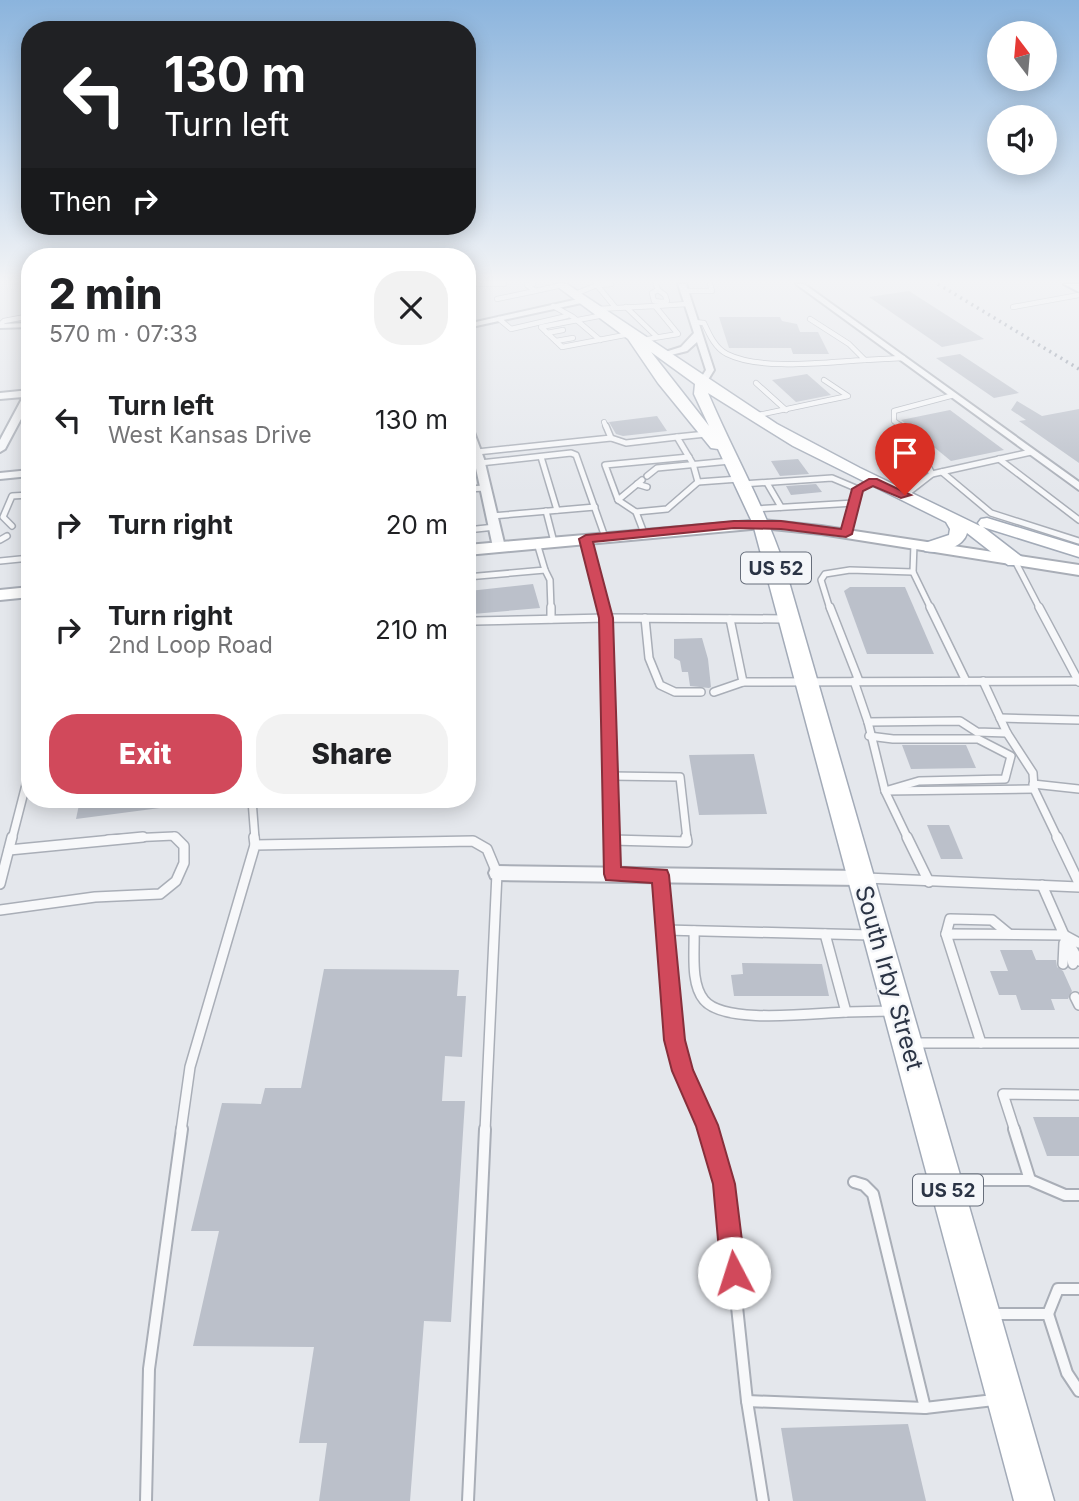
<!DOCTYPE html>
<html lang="en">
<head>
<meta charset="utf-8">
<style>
  :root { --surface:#fff; --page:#f2f2f2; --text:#202124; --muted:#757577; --accent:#d1495b }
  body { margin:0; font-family:Inter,sans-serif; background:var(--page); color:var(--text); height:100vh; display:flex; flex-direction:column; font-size:26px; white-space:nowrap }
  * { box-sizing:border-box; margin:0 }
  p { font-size:23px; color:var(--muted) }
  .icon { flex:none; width:38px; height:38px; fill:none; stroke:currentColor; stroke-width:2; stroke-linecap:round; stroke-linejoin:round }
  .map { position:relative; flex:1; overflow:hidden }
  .sheet { position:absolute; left:21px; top:248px; width:455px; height:560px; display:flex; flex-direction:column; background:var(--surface); border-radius:28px; box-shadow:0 4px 18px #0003 }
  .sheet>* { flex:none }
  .banner { position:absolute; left:21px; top:21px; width:455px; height:214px; border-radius:28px; box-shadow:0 4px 18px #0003; background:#202124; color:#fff; overflow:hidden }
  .needle { width:46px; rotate:344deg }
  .controls { position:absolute; left:987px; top:21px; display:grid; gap:14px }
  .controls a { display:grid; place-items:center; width:70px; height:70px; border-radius:50%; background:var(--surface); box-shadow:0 4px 18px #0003; font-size:35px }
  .pin { position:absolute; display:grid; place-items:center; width:60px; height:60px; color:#fff; margin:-72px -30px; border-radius:50% 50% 50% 0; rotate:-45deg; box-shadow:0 0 7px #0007 }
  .pin .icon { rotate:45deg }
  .me { position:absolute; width:77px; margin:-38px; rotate:355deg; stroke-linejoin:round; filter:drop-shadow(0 0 5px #0008) }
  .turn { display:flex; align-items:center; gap:24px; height:147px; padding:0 28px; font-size:32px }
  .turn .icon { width:91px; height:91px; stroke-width:2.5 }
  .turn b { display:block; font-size:49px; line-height:60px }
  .then { display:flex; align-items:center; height:66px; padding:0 28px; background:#0003; gap:14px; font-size:26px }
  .round { display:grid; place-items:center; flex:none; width:74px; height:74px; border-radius:28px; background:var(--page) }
  .headline { display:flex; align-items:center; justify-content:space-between; height:119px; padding:0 28px }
  h1 { font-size:42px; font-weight:800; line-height:52px }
  .button { display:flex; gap:14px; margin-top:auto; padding:14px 28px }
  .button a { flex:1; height:80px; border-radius:28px; background:var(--accent); color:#fff; font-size:28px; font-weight:800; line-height:80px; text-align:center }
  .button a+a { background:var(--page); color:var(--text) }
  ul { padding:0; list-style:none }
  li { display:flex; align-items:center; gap:21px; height:105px; padding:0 28px }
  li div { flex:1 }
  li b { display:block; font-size:26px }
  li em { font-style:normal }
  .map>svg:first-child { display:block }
  .building { fill:#bbc0ca }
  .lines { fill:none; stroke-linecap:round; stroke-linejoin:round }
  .lane-far4-casing { stroke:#a9aeb7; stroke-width:6 }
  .lane-far3-casing { stroke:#a9aeb7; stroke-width:8 }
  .lane-far2-casing { stroke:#a9aeb7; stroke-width:10 }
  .lane-far1-casing { stroke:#a9aeb7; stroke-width:12 }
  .lane-casing { stroke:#a9aeb7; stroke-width:14 }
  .street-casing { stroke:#a9aeb7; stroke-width:4 }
  .secondary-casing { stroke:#a9aeb7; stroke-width:4 }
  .primary-casing { stroke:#a3abb8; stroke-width:3 }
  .highway-casing { stroke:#8b94a3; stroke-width:4 }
  .lane-far4 { stroke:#f7f8fa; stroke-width:4.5 }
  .lane-far3 { stroke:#f7f8fa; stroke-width:5 }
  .lane-far2 { stroke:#f7f8fa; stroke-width:7 }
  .lane-far1 { stroke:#f7f8fa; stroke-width:9 }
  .lane { stroke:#f7f8fa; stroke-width:10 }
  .street { fill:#f7f8fa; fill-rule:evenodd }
  .secondary { fill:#fff; fill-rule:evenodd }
  .primary { fill:#fff; fill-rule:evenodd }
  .highway { fill:#fff; fill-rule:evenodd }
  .rail { stroke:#7d8696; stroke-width:3.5; stroke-dasharray:2 4.5; stroke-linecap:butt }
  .route { fill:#d1495b; stroke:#882f3b; stroke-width:2 }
  .labels { text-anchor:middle; stroke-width:5; stroke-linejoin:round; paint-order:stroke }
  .shield { fill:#f4f6f9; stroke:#676e7b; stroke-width:2 }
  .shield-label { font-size:19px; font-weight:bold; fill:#2b3445 }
  .near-street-label { font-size:24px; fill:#2b3445; stroke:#f4f6f9 }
</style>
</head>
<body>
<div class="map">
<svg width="1079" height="1501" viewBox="0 0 1079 1501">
  <rect width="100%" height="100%" fill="#e4e7ec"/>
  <!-- building -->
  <g class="building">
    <polygon points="909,291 984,339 942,347 869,297"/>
    <polygon points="719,317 780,317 782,321 797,324 800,332 818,332 829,354 793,354 791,348 729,348"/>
    <polygon points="960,354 1019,393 994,398 936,358"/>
    <polygon points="807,374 831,395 796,402 772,380"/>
    <polygon points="1017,401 1042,416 1079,409 1079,463 1019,421 1026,420 1011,410"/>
    <polygon points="950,410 1004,450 951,461 901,420"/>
    <polygon points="657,416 667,431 623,436 616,434 609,422"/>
    <polygon points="798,459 809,474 780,476 771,461"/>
    <polygon points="816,484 822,492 791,495 786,486"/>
    <polygon points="533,584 540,608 473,614 469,591"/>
    <polygon points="850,587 905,587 934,654 867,654 844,591"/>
    <polygon points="702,638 708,659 711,687 709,688 690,686 688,672 682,672 680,661 674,658 674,639"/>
    <polygon points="902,745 966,745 976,768 911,769"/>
    <polygon points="754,754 767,814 699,815 689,755"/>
    <polygon points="80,800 160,800 160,808 76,819"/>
    <polygon points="927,825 949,825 963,859 941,859"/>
    <polygon points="1000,950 1032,950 1036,960 1056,960 1057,967 1063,971 1072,991 1068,999 1051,999 1055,1010 1021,1010 1016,995 999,995 990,971 1008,971"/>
    <polygon points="742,963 822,964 829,996 734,996 731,975 743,974"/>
    <polygon points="324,969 459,970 457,996 466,996 462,1057 445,1056 442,1101 465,1101 451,1322 424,1321 410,1501 319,1501 327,1443 299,1443 314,1347 193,1346 219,1231 191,1231 222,1103 261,1104 265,1088 301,1088"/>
    <polygon points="1033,1117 1079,1117 1079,1156 1047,1156"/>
    <polygon points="908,1424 926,1501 793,1501 781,1428"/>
  </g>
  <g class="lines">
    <!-- lane-far4 casing -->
    <g class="lane-far4-casing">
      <g id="lane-far4">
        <polyline points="477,284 504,284"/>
        <polyline points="533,284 527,285 535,291 562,285"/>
        <polyline points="596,284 615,307"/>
        <polyline points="656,284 658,290 652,293 654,301 662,302"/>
        <polyline points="658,290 665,295 667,301 662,302 662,305"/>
        <polyline points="684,291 712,291 710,284"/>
        <polyline points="575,294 597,285 611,284"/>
        <polyline points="497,299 535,291"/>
        <polyline points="553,306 573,317 600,340"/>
        <polyline points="655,306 687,304"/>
        <polyline points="626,307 656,336"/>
        <polyline points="1013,307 1079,295"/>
        <polyline points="597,309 655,306 678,334 642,340"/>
        <polyline points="604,315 541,327 562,347 630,334"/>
        <polyline points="499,319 511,329 567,316"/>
        <path d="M694,322l10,1c5,11 11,25 23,31 34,17 100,8 138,6l-16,-16 -39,-25"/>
        <polyline points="0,325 4,321 30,316"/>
        <polyline points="547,333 563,330"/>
        <polyline points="556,341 573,338"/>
        <polyline points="865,360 903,358"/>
        <polyline points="756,383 786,410"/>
        <polyline points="754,416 848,396 824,380"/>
        <polyline points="604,422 606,427"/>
        <polyline points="902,427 894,421 894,411 954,395"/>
      </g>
    </g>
    <!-- lane-far3 casing -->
    <g class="lane-far3-casing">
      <g id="lane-far3">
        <polyline points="900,426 926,447 919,449 932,474"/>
        <polyline points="611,438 626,443 677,437"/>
        <polyline points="477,452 611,438 606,426"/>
        <polyline points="541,457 557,510"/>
        <polyline points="999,459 1079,520"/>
        <polyline points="480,463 571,453 576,455 605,537"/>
        <polyline points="942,472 991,513 1079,541"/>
        <polyline points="647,476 657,468 730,461"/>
        <polyline points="642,480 618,500 636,512 644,533"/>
        <polyline points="698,482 739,479"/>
        <polyline points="767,483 781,507"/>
        <polyline points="637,484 647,487"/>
        <polyline points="742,484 832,478 858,489"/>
        <polyline points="467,489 485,488"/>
        <polyline points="905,495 932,474 1031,452"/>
        <polyline points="618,500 605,465 689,457"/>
        <polyline points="755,509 854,503"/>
        <polyline points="546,511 554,542"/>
        <polyline points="636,512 667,509 698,482 693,464 677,437 706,434"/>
        <polyline points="492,516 595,507"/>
        <polyline points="12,526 3,517 12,496 30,495"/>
        <polyline points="467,530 495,527"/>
        <polyline points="846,534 858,489 873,481"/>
        <polyline points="586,539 604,609"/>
        <polyline points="0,540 7,536"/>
        <polyline points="0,561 30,558"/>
        <polyline points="1015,561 1040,609"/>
        <polyline points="545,570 550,580 551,609"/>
        <polyline points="913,572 931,609"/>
        <polyline points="467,577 545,570 537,543"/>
        <polyline points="830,609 821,580 825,574 850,570 913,572 914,544"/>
      </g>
    </g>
    <!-- lane-far2 casing -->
    <g class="lane-far2-casing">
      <g id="lane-far2">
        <polyline points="551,607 551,619"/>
        <polyline points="603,607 606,618 612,839"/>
        <polyline points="830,607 859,681"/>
        <polyline points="930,607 966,681"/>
        <polyline points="1039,607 1079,682"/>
        <polyline points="467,618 475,621 606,618 786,619"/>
        <polyline points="645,618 649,658 660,685 675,692 701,692"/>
        <polyline points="730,619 743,682"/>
        <polyline points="854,681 868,722 960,721 977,732 1007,733"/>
        <polyline points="983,681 1007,733 1033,773 1034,789 1058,839"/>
        <polyline points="714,692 743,682 1078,681"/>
        <polyline points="1000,718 1079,720"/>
        <polyline points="868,722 885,791 1034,789"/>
        <polyline points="869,736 893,739 978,739 1011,756 1005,779 919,781 885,791 908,839"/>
        <polyline points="610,776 680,777 687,839"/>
        <polyline points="1033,784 1079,789"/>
        <polyline points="252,800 255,839"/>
        <polyline points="12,839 30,769"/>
        <polyline points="108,839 174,836 177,839"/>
      </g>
    </g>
    <!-- lane-far1 casing -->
    <g class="lane-far1-casing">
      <g id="lane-far1">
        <polyline points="254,837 255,845"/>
        <polyline points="612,837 613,874"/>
        <polyline points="907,837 929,882"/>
        <polyline points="1057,837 1079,883"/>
        <polyline points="612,840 687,842 686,837"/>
        <polyline points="9,850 143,837"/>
        <polyline points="660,875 675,1040 683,1071 709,1131"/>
        <polyline points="866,878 1079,887"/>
        <polyline points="0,884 12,837"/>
        <polyline points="0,910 95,897 160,894 176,881 184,863 184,846 175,837"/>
        <polyline points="665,930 870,935"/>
        <path d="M694,931c1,20 -4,52 10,69 20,25 111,13 142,12"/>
        <polyline points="825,934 846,1012 891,1011"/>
        <polyline points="946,934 950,919 992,920 1009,934"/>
        <polyline points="1064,935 1073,964"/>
        <polyline points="1064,935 1079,943"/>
        <polyline points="1070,945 1079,961"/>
        <polyline points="1063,964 1064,943"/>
        <polyline points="1075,997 1079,1005"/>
        <polyline points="915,1043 1079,1043"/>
        <polyline points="981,1043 946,934 1064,935 1042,885"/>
        <polyline points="181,1131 190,1067 255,845 473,841 487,849 497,873 485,1131"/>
        <polyline points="1015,1131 1003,1094 1079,1095"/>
      </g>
    </g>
    <!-- lane casing -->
    <g class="lane-casing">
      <g id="lane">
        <polyline points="708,1129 724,1184 747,1401 763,1501"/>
        <polyline points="1014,1129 1030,1180"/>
        <polyline points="953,1180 1030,1180 1065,1195 1079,1195"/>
        <polyline points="854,1182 864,1185 873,1194 925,1408"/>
        <polyline points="992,1314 1048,1314 1067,1373 1079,1391"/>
        <polyline points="1048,1314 1058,1289 1079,1289"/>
        <polyline points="747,1401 925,1408 994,1400"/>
        <polyline points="146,1501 149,1369 182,1129"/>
        <polyline points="468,1501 485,1129"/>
      </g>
    </g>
    <!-- street casing -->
    <g class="street-casing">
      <g id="street">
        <polygon points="678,284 686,284 714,370 706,383 699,381 706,370 697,342 687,351 663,357 659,354 681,347 694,333"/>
        <polygon points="796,284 804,284 1079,482 1079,490"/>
        <polygon points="583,298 587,300 586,302 467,328 467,324"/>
        <polygon points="30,323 30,327 0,328 0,324"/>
        <polygon points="30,390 30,402 5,449 0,452 0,440 23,397 0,399 0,393"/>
        <polygon points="467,424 472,427 484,459 505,547 503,549 495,549 493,547 474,459 467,441"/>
        <polygon points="30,470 30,476 0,479 0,473"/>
        <polygon points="497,866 862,871 868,873 870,878 868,883 862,885 497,880 491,878 489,873 491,868"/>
      </g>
    </g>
    <!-- secondary casing -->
    <g class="secondary-casing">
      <g id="secondary">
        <polygon points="762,520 821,526 1079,565 1079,575 821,534 762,528 467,555 467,545"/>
        <polygon points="30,587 30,597 0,600 0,590"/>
      </g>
    </g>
    <!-- primary casing -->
    <g class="primary-casing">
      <path id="primary" d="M554,284h13l210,140 83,44 120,58 -2,-3 3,-4 6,-1 92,28v11l-96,-30 39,30 2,4 -2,4h-14l-41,-32c-4,15 -28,21 -42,18l-3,-4 3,-4 24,-8 1,-6 -4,-7 -153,-76 -85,-53c25,59 57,114 77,175l269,933h-40l-261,-977 -35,-75 -7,-1 -53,-65 -30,-44zM651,352l44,32 -1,10 15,32z"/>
    </g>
    <!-- highway casing -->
    <g class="highway-casing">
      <polygon id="highway" points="1064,284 1079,284 1079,292"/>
    </g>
    <!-- lane-far4 -->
    <use href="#lane-far4" class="lane-far4"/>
    <!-- lane-far3 -->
    <use href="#lane-far3" class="lane-far3"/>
    <!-- lane-far2 -->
    <use href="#lane-far2" class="lane-far2"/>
    <!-- lane-far1 -->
    <use href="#lane-far1" class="lane-far1"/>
    <!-- lane -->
    <use href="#lane" class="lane"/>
    <!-- street -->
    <use href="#street" class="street"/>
    <!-- secondary -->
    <use href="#secondary" class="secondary"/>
    <!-- primary -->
    <use href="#primary" class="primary"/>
    <!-- highway -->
    <use href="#highway" class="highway"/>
    <!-- rail -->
    <polyline class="rail" points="938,284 1079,369"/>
  </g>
  <!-- sky -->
  <linearGradient id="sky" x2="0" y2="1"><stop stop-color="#8bb4dd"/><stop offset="0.57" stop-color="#f3f4f6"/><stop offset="1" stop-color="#f3f4f6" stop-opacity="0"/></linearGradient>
  <rect width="1079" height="494" fill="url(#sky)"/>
  <!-- route -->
  <polygon class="route" points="869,479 877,479 911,495 901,498 873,486 863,491 852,534 846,537 781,529 734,528 593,542 613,618 621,867 667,870 669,875 685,1040 693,1070 718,1125 735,1184 746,1273 742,1281 734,1285 725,1281 721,1273 713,1184 696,1126 672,1071 664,1040 652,883 606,880 604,874 599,618 579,539 586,535 734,521 781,521 841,529 852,489"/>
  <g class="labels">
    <!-- shield labels -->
    <g class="shield">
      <rect x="741" y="552.5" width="70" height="31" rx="5"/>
      <rect x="913" y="1174.5" width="70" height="31" rx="5"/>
    </g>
    <g class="shield-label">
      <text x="776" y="575">US 52</text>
      <text x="948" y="1197">US 52</text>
    </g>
    <!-- near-street labels -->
    <g class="near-street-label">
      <text transform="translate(889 978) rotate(74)" y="8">South Irby Street</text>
    </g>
  </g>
</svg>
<div class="controls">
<a><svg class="needle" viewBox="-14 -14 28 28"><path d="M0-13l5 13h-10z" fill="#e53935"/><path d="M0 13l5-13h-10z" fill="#757577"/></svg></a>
<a><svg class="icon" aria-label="sound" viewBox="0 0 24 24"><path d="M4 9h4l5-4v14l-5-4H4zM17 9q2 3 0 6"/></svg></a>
</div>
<div class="pin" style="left:905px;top:495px;background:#d93025"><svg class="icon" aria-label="arrive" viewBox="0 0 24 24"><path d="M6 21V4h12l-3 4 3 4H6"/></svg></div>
<svg class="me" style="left:734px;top:1273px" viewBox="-20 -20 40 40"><circle r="19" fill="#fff"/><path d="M0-13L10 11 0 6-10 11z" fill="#d1495b"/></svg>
<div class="banner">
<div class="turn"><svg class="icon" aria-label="left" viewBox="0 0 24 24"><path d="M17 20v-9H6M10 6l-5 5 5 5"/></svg><div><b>130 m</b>Turn left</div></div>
<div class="then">Then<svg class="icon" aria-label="right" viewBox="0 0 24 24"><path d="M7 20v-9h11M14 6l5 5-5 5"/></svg></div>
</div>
<section class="sheet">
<div class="headline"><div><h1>2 min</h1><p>570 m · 07:33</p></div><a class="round"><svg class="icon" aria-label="close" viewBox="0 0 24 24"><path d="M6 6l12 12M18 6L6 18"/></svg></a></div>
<ul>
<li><svg class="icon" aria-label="left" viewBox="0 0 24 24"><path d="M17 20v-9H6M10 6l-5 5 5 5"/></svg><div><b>Turn left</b><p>West Kansas Drive</p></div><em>130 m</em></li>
<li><svg class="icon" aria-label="right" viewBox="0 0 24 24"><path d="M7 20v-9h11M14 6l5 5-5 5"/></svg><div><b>Turn right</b></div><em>20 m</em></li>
<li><svg class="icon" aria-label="right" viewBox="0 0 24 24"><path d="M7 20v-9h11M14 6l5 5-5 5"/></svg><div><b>Turn right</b><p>2nd Loop Road</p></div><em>210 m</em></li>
</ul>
<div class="button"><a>Exit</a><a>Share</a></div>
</section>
</div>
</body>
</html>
